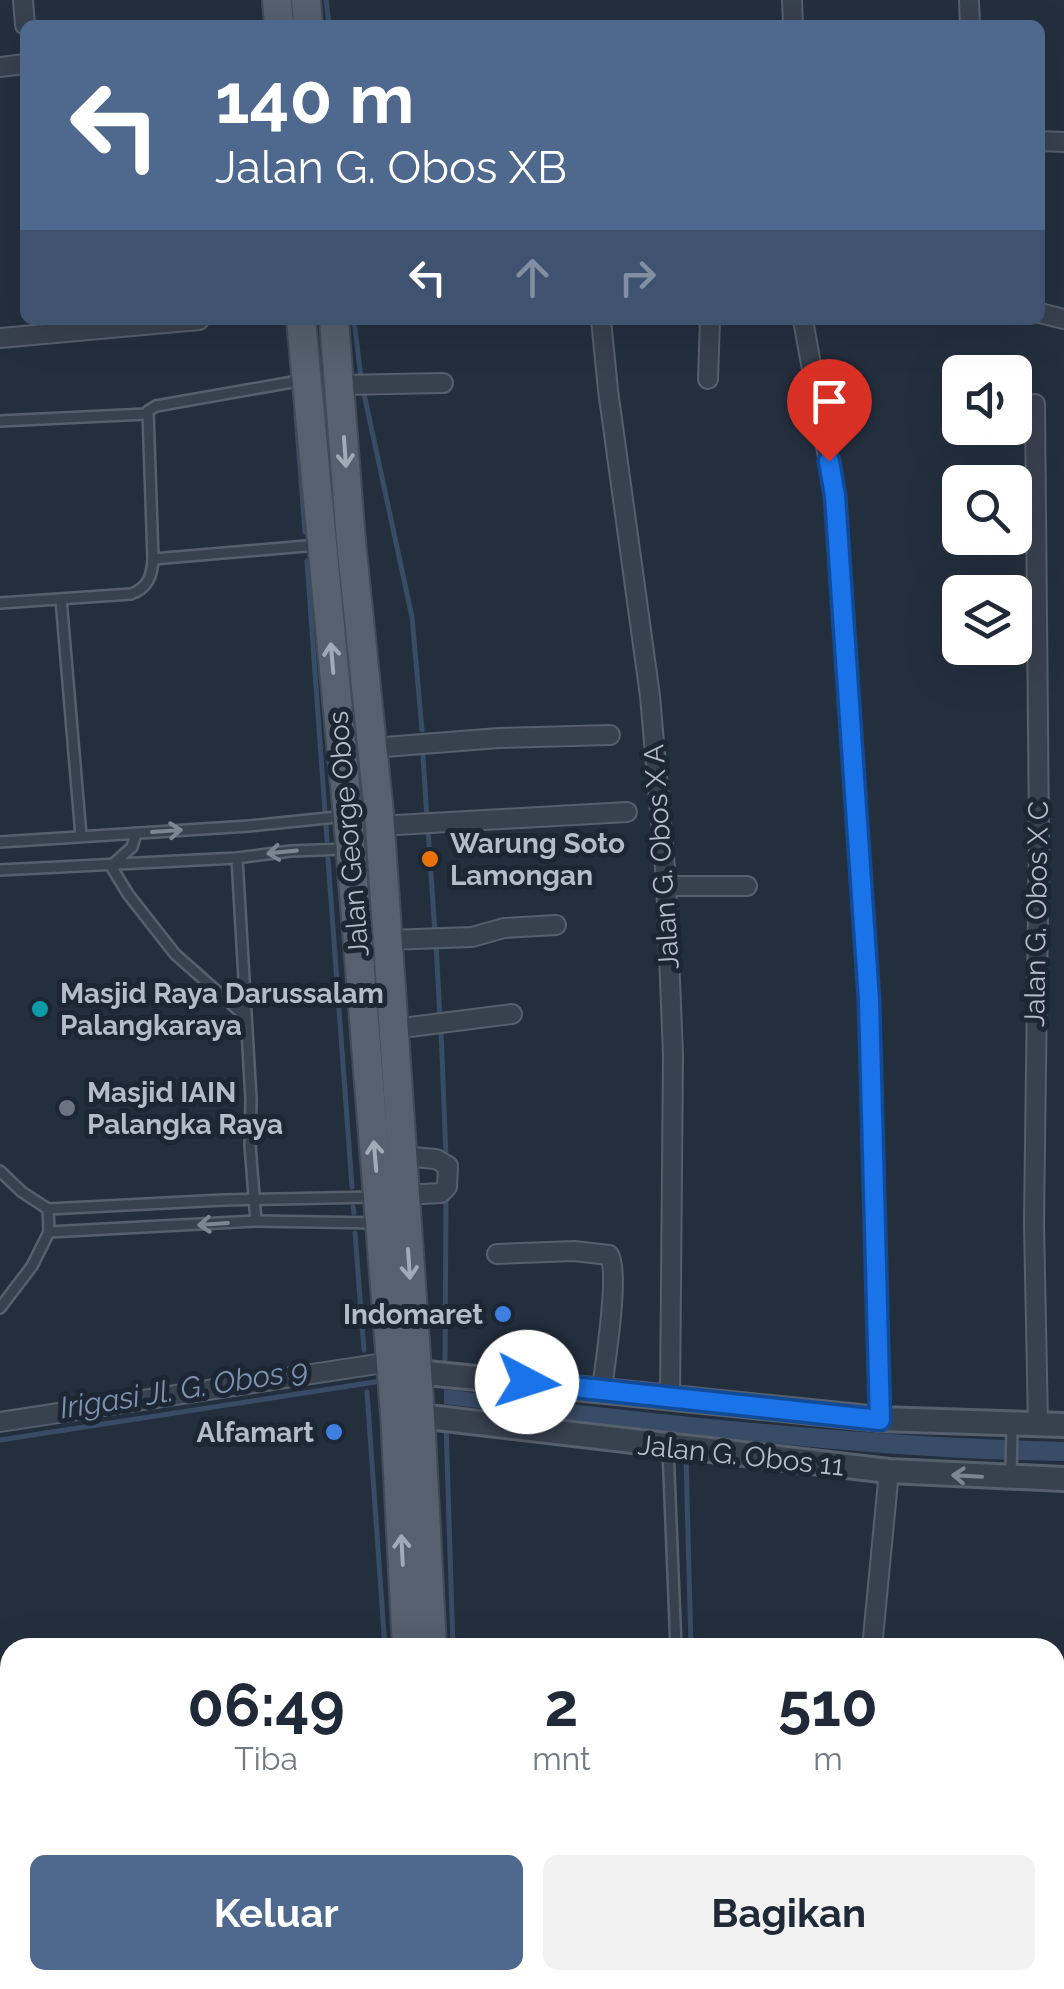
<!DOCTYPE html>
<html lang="id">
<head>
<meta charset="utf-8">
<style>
  :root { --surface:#fff; --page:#f2f2f3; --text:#1f2937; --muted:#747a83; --accent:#4f688e }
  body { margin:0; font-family:Raleway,sans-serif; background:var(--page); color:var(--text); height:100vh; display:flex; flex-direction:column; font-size:38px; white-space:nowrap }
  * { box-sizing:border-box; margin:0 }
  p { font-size:32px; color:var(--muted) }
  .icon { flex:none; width:55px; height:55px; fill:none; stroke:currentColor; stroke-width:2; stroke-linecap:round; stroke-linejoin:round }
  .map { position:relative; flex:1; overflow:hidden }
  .panel { position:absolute; left:0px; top:1638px; width:1065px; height:352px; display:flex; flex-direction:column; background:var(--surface); border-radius:30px 30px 0 0; box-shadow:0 10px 40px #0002 }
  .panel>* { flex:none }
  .hud { position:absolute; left:20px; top:20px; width:1025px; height:305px; border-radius:15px; box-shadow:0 10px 40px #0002; background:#4f688e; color:#fff; overflow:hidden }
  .controls { position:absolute; left:942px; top:355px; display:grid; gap:20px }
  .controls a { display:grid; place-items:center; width:90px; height:90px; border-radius:15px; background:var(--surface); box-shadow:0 10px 40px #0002; font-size:50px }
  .pin { position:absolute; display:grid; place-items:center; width:85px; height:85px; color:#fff; margin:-102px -42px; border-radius:50% 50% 50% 0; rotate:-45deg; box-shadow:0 0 10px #0007 }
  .pin .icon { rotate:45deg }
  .me { position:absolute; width:110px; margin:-55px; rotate:95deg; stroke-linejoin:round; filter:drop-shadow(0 0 8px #0008) }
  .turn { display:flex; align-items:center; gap:35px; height:210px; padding:0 30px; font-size:45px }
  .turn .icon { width:130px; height:130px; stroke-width:2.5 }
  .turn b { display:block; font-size:70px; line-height:85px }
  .lanes { display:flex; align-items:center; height:95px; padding:0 30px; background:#0003; justify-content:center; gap:50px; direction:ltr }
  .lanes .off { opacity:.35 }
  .eta { display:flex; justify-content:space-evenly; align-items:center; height:170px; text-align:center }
  .eta b { font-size:60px; font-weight:700; line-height:70px }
  .action { display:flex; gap:20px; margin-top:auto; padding:20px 30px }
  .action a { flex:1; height:115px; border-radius:15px; background:var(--accent); color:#fff; font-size:40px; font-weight:700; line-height:115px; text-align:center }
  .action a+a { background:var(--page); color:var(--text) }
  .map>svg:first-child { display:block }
  .water { fill:#394c67 }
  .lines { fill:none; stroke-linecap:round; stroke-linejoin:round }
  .stream { stroke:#394c67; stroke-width:5 }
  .service-casing { stroke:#565f6c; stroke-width:14 }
  .minor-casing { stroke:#565f6c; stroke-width:22 }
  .tertiary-casing { stroke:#565f6c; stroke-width:28 }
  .primary-casing { stroke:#414a57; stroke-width:32 }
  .service { stroke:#38414e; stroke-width:9 }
  .minor { stroke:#38414e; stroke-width:18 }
  .tertiary { stroke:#38414e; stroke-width:22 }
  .primary { stroke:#56606e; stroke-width:28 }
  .oneway { stroke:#a1aab7 }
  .oneway2 { stroke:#7c8592 }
  .route-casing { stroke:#114b97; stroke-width:25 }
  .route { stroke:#1a73e8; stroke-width:18 }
  .food-dot { fill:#e8710a; stroke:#1d2633; stroke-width:4 }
  .culture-dot { fill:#0f9aa8; stroke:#1d2633; stroke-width:4 }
  .worship-dot { fill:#6b7280; stroke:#1d2633; stroke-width:4 }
  .shop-dot { fill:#3f7fe0; stroke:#1d2633; stroke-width:4 }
  .labels { text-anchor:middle; stroke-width:10; stroke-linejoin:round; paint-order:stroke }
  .street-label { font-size:28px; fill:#b4bcc9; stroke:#1d2633 }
  .poi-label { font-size:28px; font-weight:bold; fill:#b4bcc9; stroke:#1d2633; text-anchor:start }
  .water-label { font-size:30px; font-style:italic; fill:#7c92b1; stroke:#1d2633 }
</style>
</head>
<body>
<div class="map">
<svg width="1064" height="1989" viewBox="0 0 1064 1989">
  <rect width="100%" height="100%" fill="#242f3e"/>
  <!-- water -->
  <path class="water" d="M444,1389c206,25 412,48 620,53v19c-207,-2 -415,-32 -620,-57z"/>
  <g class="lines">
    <!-- stream -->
    <g class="stream">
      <polyline points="326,0 329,25"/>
      <polyline points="354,320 361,378"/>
      <polyline points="363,389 412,617 422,730"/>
      <polyline points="296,415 305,532"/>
      <polyline points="307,561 327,840"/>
      <polyline points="423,757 427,818"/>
      <polyline points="428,829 435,933"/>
      <polyline points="328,859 352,1187"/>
      <polyline points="436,944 440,1018"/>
      <polyline points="441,1029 446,1158"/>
      <polyline points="353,1207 354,1213"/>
      <polyline points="355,1233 364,1350"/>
      <polyline points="445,1368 446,1194"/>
      <polyline points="367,1392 385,1648"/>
      <polyline points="446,1424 453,1648"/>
      <polyline points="0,1440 375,1382"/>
      <polyline points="686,1457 691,1648"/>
      <polyline points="651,1980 651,1989"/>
      <polyline points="0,1981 54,1980"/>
    </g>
    <!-- service casing -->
    <g class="service-casing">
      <g id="service">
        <polyline points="304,380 156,406 148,411 153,559 318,545"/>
        <polyline points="0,421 146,414"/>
        <polyline points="61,599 81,836"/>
        <path d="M0,603l131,-9c17,-6 21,-18 22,-35"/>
        <polyline points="136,833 132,847 111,866 128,894 175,954 245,1016"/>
        <polyline points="0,842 249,826 376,813"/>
        <polyline points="237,858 251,1099 250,1145 256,1221"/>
        <polyline points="0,870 237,858 291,851 346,849"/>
        <polyline points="0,1171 22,1192 48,1209 224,1200 373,1197"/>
        <polyline points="49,1232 256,1221 378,1223"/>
        <polyline points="0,1308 32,1266 49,1232 48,1209"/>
        <polyline points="668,1448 676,1648"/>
        <polyline points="1011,1476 1012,1426"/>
        <polyline points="642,1980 642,1989"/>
      </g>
    </g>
    <!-- minor casing -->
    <g class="minor-casing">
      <g id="minor">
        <polyline points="23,0 25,25"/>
        <polyline points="792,0 793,25"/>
        <polyline points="969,0 970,25"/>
        <polyline points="0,67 25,64"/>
        <polyline points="1040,141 1064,142"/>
        <polyline points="1040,313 1064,319"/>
        <polyline points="601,320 608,390 650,696 666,880 673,1055 670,1397"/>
        <polyline points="803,320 835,496 869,1000 880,1419"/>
        <polyline points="0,338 199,320"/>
        <polyline points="708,379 710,320"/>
        <polyline points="340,385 443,383"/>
        <polyline points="1035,404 1039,835 1034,1223 1038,1425"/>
        <polyline points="372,748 499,738 610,735"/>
        <polyline points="379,826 627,812"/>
        <polyline points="666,886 747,886"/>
        <polyline points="387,940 472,937 504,928 556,925"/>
        <polyline points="394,1029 512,1014"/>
        <polyline points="401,1156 436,1159 448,1166 447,1187 441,1193 404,1195"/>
        <path d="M497,1254l77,-3 35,4c11,18 -4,108 -7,134"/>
        <polyline points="0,1422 390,1362"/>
        <polyline points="872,1648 889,1471"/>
        <polyline points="0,1795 10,1797"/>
        <polyline points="943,1980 944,1989"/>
      </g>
    </g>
    <!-- tertiary casing -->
    <g class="tertiary-casing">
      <g id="tertiary">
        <polyline points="417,1372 880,1419 1064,1425"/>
        <polyline points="420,1416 889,1471 1064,1479"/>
        <polyline points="0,1962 10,1962"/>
      </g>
    </g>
    <!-- primary casing -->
    <g class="primary-casing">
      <g id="primary">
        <polyline points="277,0 279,25"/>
        <polyline points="306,0 308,25"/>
        <polyline points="301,320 348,817 378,1197 395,1414 407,1648"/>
        <polyline points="334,320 351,542 379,813 420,1416 432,1648"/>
        <polyline points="421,1980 422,1989"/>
        <polyline points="451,1980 451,1989"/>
      </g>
    </g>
    <!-- service -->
    <use href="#service" class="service"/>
    <!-- minor -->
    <use href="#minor" class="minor"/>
    <!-- tertiary -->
    <use href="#tertiary" class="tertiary"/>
    <!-- primary -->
    <use href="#primary" class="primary"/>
  </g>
  <!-- one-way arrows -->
  <defs><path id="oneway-shaft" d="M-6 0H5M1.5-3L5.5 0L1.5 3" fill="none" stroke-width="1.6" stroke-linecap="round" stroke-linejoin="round" transform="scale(2.5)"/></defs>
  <g class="oneway">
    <use href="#oneway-shaft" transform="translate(345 452) rotate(86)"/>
    <use href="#oneway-shaft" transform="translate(332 658) rotate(-95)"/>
    <use href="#oneway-shaft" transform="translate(375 1156) rotate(-95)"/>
    <use href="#oneway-shaft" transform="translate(409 1264) rotate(86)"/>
    <use href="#oneway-shaft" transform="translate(402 1550) rotate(-93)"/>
  </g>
  <g class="oneway2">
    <use href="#oneway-shaft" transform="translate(167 831) rotate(-4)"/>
    <use href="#oneway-shaft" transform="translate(282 852) rotate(174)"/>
    <use href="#oneway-shaft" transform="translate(213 1224) rotate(176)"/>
    <use href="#oneway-shaft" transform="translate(967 1476) rotate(-177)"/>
  </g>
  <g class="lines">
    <!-- route casing -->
    <g class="route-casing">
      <polyline id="route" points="527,1382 880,1420 869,1000 835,496 829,461"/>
    </g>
    <!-- route -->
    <use href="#route" class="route"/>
  </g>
  <!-- markers -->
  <circle class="food-dot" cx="430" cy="859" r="10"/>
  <circle class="culture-dot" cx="40" cy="1009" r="10"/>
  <circle class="worship-dot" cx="67" cy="1108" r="10"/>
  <g class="shop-dot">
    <circle cx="503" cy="1314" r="10"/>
    <circle cx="334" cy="1432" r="10"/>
  </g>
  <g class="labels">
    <!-- street labels -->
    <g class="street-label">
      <text transform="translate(348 834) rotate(-95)" y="10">Jalan George Obos</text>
      <text transform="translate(661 857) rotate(-94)" y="10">Jalan G. Obos X A</text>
      <text transform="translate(1036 914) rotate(-89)" y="10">Jalan G. Obos X C</text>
      <text transform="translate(741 1455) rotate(6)" y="10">Jalan G. Obos 11</text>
    </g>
    <!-- poi labels -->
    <g class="poi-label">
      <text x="450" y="853">Warung Soto<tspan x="450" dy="32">Lamongan</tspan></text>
      <text x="60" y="1003">Masjid Raya Darussalam<tspan x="60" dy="32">Palangkaraya</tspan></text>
      <text x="87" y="1102">Masjid IAIN<tspan x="87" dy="32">Palangka Raya</tspan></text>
      <text x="483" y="1324" text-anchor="end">Indomaret</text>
      <text x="314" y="1442" text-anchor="end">Alfamart</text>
    </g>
    <!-- water labels -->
    <g class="water-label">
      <text transform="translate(184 1389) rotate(-9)" y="10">Irigasi Jl. G. Obos 9</text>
    </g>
  </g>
</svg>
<div class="controls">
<a><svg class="icon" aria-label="sound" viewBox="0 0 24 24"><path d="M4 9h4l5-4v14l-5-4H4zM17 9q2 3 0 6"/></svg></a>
<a><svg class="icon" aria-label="search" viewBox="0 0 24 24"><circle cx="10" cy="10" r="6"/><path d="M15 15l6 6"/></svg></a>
<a><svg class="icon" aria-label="layers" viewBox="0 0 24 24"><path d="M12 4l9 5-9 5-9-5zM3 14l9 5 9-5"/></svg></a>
</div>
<div class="pin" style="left:829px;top:461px;background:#d93025"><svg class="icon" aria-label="arrive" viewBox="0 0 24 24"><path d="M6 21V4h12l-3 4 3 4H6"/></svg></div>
<svg class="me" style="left:527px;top:1382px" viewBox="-20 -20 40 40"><circle r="19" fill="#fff"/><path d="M0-13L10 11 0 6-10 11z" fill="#1a73e8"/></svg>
<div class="hud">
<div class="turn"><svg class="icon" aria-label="left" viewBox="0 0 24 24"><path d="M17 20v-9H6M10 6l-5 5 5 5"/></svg><div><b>140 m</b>Jalan G. Obos XB</div></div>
<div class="lanes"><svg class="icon" aria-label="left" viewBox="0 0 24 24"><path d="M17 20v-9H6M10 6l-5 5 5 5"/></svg><svg class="icon off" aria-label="ahead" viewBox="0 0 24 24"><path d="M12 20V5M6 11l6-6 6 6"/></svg><svg class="icon off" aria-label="right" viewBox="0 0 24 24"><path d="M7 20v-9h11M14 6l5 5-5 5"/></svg></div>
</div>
<section class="panel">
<div class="eta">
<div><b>06:49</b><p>Tiba</p></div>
<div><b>2</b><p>mnt</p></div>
<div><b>510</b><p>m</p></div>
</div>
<div class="action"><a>Keluar</a><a>Bagikan</a></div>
</section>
</div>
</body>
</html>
